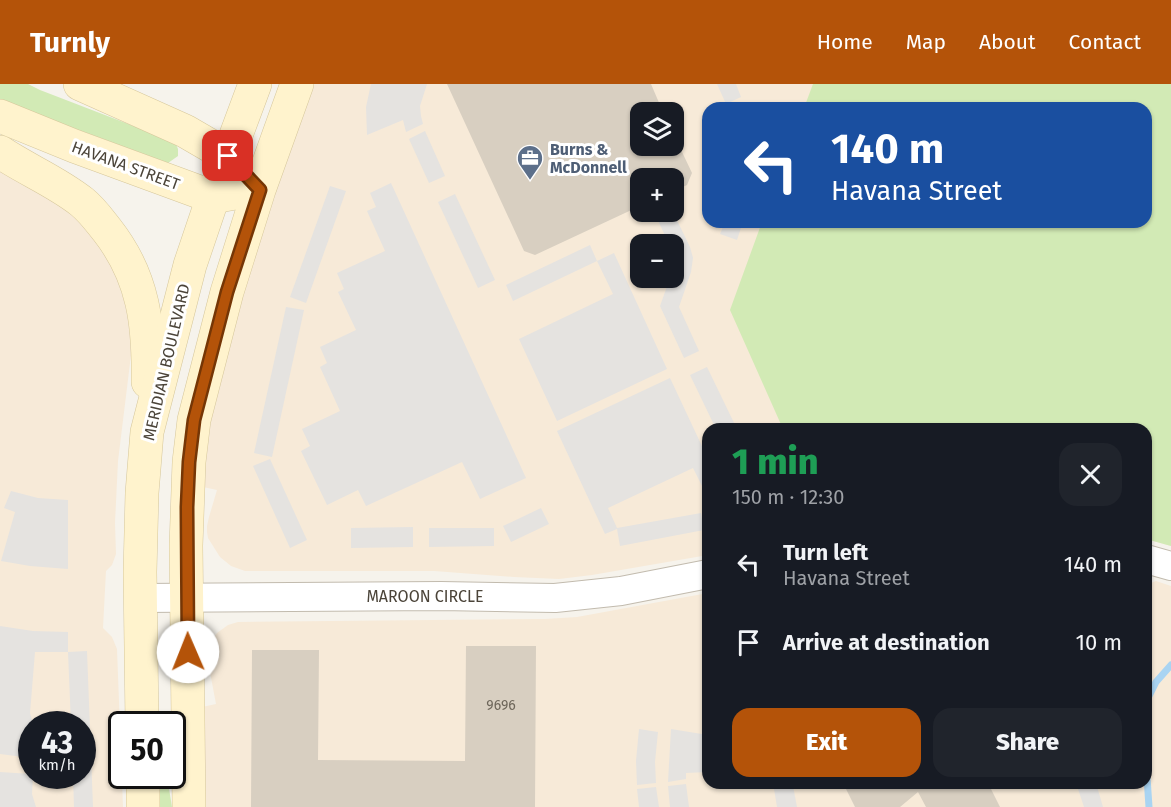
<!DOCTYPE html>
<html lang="en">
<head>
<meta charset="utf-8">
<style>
  :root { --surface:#171b24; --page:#20242c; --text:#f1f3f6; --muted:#9ea1a6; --accent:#b45309 }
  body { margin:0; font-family:"Fira Sans",sans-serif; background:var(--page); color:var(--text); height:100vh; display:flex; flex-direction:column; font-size:22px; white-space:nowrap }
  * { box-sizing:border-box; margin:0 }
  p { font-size:20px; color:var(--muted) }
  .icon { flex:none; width:33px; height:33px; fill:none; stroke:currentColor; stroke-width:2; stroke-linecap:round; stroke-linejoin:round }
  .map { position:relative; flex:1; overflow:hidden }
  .details { position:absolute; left:702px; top:339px; width:450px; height:366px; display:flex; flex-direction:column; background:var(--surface); border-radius:18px; box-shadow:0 2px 4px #0004 }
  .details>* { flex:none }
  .top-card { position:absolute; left:702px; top:18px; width:450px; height:126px; border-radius:18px; box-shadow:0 2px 4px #0004; background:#1a4fa0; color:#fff; overflow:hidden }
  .buttons { position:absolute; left:630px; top:18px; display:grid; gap:12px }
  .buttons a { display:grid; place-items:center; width:54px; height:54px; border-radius:12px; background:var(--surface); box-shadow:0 2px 4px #0004; font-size:30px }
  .speed { position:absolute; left:18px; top:627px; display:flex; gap:12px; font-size:30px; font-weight:700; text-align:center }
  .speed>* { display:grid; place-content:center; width:78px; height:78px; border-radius:50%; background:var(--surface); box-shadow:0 2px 4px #0004; line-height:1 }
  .speed small { font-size:15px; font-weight:400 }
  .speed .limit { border:3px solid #111; border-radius:9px; background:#fff; color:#111 }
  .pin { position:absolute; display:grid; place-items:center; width:51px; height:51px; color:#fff; margin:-26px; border-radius:12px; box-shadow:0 3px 9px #0006 }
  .me { position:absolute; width:66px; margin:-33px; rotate:359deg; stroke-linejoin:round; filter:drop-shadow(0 0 4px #0008) }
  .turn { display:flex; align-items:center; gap:21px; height:126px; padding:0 30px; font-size:27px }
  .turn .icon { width:78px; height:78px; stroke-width:2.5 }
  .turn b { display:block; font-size:42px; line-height:51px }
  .round { display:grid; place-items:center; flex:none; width:63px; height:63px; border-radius:18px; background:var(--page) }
  .summary { display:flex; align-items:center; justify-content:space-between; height:102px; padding:0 30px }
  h1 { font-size:36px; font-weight:800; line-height:45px; color:#1e9e55 }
  .primary-button { display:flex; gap:12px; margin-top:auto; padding:12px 30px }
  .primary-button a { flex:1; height:69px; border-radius:18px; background:var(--accent); color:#fff; font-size:24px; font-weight:800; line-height:69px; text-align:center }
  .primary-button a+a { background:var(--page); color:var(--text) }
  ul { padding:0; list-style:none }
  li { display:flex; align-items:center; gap:18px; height:78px; padding:0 30px }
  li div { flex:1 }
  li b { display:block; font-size:22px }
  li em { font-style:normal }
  header { display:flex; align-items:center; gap:36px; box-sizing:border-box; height:84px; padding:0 30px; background:var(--accent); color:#fff }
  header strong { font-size:28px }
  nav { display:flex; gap:33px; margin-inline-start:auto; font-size:21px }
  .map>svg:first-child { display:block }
  .commercial { fill:#f7ead8; fill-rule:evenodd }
  .green { fill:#d2eab5 }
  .parking { fill:#e5e3e0 }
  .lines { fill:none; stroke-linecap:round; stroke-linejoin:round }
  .stream { stroke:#a9d4f2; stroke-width:7 }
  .building { fill:#d8cfc1 }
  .tertiary-casing { stroke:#c2bbae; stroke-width:30 }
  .secondary-casing { stroke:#d6c79b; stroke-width:34 }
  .tertiary { stroke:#fff; stroke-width:28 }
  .secondary { stroke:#fff3cd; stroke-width:33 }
  .route-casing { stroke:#753606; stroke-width:15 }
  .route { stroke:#b45309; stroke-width:10 }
  .labels { text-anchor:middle; stroke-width:6; stroke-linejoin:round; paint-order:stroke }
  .number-label { font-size:14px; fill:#6e675b }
  .service-label { font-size:16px; font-weight:bold; fill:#4e5e75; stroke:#fff; text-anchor:start }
  .street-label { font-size:16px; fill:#4b4439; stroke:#fff }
</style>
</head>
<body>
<header>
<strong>Turnly</strong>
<nav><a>Home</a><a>Map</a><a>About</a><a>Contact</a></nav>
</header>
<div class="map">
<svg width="1171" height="723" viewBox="0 0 1171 723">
  <rect width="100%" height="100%" fill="#f6f3ec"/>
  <!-- commercial -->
  <g class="commercial">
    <path d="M312,0h747l59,24h-410v114h438l25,324 -25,-7v-110h-438v126l-116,20 -33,4 -45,-2 -80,-6h-189l-14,-5 -11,-9 -12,-19 -1,-6v-6l2,-9 8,-27 -14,-3 1,-20 14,-104zM640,28h34v34h-34zM640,94h34v34h-34zM640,160h34v34h-34z"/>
    <path d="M0,86l57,33 28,23 30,45 15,48 2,28 -14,114 -3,62 1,31 -4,11 -6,6 -3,57 9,9 5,12 6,158h-123zM32,640h50v52h-50z"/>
    <polygon points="1156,497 1171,502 1171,723 203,723 202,623 216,620 209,583 209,566 210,559 217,549 228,541 238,538 545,535 577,533 708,509 708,699 1146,699 1146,501"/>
  </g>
  <!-- green -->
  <g class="green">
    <polygon points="0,0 28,0 40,6 175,58 178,65 178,72 168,79 0,17"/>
    <polygon points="813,0 1171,0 1171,462 1146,455 1146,345 783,345 730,226 762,138 1146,138 1146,24 804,24"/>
    <polygon points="156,692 167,692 172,723 156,723"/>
  </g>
  <!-- parking -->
  <g class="parking">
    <polygon points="371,0 427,0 420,22 421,32 423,40 406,48 403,36 367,51 366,23"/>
    <polygon points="717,0 736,0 741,13 726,20"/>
    <polygon points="425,47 445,92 429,99 409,55"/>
    <polygon points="391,99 526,394 480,415 462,378 366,422 358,406 327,421 301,367 310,362 302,345 340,327 320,283 327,279 320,263 356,246 338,208 344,205 337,189 385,167 367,127 376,123 370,109"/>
    <polygon points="330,102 346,107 306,219 290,213"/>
    <polygon points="455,110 495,196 478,204 438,118"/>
    <polygon points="654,128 673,128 690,163 693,174 691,188 679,223 699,267 684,274 660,222 670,194 674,194 675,180 674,160 669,160"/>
    <polygon points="725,138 743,138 737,156 720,150"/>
    <polygon points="590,161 597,177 614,169 667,285 557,337 519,255 613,210 597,177 513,217 506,201"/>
    <polygon points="286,223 304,226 272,373 254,369"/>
    <polygon points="707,283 737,345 716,345 690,291"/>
    <polygon points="670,294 708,375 708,414 693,384 608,424 617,444 701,429 704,446 620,462 617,445 605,450 557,347"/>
    <polygon points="270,375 307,456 290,464 253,382"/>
    <polygon points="11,407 38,414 68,416 68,485 30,482 1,477 15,428 4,424"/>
    <polygon points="541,424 549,440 511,458 503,442"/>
    <polygon points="413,443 413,463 351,464 351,444"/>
    <polygon points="429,444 494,444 494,462 429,463"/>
    <polygon points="0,542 33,547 68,548 68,568 87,567 93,723 74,723 73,692 82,692 82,640 71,640 68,568 35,568 30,629 33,640 32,640 31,674 0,670"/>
    <polygon points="639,645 658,648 655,678 656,699 637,701 636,677"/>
    <polygon points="671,645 708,651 708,688 686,689 686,695 668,698"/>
    <polygon points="0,688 31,690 32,692 33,692 32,710 36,723 0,723"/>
    <polygon points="1076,699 1096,699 1103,723 1084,723"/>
    <polygon points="686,700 689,723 670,723 668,702"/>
    <polygon points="793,702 797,723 777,723 774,705"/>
    <polygon points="656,703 659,723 639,723 637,705"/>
  </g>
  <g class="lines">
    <!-- stream -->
    <g class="stream">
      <polyline points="1146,618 1156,598 1171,581"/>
      <polyline points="1146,678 1149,723"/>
    </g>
  </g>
  <!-- building -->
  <g class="building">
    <polygon points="447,0 651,0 663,28 640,28 640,62 674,62 674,51 692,89 687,101 674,107 674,94 640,94 640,122 535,171 524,167"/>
    <polygon points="466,562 536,562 535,723 251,723 252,566 319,566 318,676 465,677"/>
    <polygon points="843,699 988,699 1000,723 926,723 918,708 900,723 855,723"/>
  </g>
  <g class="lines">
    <!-- tertiary casing -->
    <g class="tertiary-casing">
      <g id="tertiary">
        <polyline points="1146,475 1171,482"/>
        <polyline points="140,514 441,512 555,514 621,507 708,490"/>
      </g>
    </g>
    <!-- secondary casing -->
    <g class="secondary-casing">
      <g id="secondary">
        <polyline points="80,0 185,47 228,72 243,88"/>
        <polyline points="0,32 74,62 213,113 235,109"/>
        <path d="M0,68c27,18 57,30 82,50 10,8 17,18 25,28 37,47 42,95 41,152"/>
        <polyline points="142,640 140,488 142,409 147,348 190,181 213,113 255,0"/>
        <polyline points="143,692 143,723"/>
        <polyline points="189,723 186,462 189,378 194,336 227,208 259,106 297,0"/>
      </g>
    </g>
    <!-- tertiary -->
    <use href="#tertiary" class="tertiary"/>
    <!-- secondary -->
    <use href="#secondary" class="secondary"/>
  </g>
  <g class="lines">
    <!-- route casing -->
    <g class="route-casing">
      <polyline id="route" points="188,568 187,423 189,378 194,336 227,208 260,106 228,72"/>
    </g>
    <!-- route -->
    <use href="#route" class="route"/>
  </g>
  <!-- icons -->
  <defs>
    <g id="office-pin" transform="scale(1.35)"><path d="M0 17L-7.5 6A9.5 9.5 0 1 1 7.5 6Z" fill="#5c6f8a" stroke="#fff"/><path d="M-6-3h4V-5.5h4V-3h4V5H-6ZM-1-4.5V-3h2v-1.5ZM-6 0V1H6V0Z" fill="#fff"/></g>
  </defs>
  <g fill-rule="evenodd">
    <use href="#office-pin" x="530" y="74"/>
  </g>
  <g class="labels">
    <!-- number labels -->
    <g class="number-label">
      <text x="501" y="626">9696</text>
    </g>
    <!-- service labels -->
    <g class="service-label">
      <text x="550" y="71">Burns &amp;<tspan x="550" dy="18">McDonnell</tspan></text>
    </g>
    <!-- street labels -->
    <g class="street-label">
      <text transform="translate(126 81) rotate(20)" y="6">HAVANA STREET</text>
      <text transform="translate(166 278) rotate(-77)" y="6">MERIDIAN BOULEVARD</text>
      <text x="425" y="518">MAROON CIRCLE</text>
    </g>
  </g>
</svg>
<div class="buttons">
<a><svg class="icon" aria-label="layers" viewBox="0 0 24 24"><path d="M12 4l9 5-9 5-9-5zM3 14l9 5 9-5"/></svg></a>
<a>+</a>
<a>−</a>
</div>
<div class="speed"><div>43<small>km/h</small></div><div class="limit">50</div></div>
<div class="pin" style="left:228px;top:72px;background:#d93025"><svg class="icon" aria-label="arrive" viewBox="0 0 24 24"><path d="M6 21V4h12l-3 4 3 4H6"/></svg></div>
<svg class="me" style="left:188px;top:568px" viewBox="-20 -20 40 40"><circle r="19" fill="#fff"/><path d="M0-13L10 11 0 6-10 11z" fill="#b45309"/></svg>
<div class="top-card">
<div class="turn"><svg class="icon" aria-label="left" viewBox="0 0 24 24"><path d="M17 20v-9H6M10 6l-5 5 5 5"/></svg><div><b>140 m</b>Havana Street</div></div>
</div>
<section class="details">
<div class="summary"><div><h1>1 min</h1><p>150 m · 12:30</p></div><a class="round"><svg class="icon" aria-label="close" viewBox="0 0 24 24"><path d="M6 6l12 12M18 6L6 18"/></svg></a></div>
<ul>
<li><svg class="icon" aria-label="left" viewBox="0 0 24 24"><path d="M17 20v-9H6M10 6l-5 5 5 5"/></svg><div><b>Turn left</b><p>Havana Street</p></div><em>140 m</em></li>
<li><svg class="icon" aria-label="arrive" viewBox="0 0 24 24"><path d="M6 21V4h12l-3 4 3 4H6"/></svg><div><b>Arrive at destination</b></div><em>10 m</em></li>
</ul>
<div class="primary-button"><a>Exit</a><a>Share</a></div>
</section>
</div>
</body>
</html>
